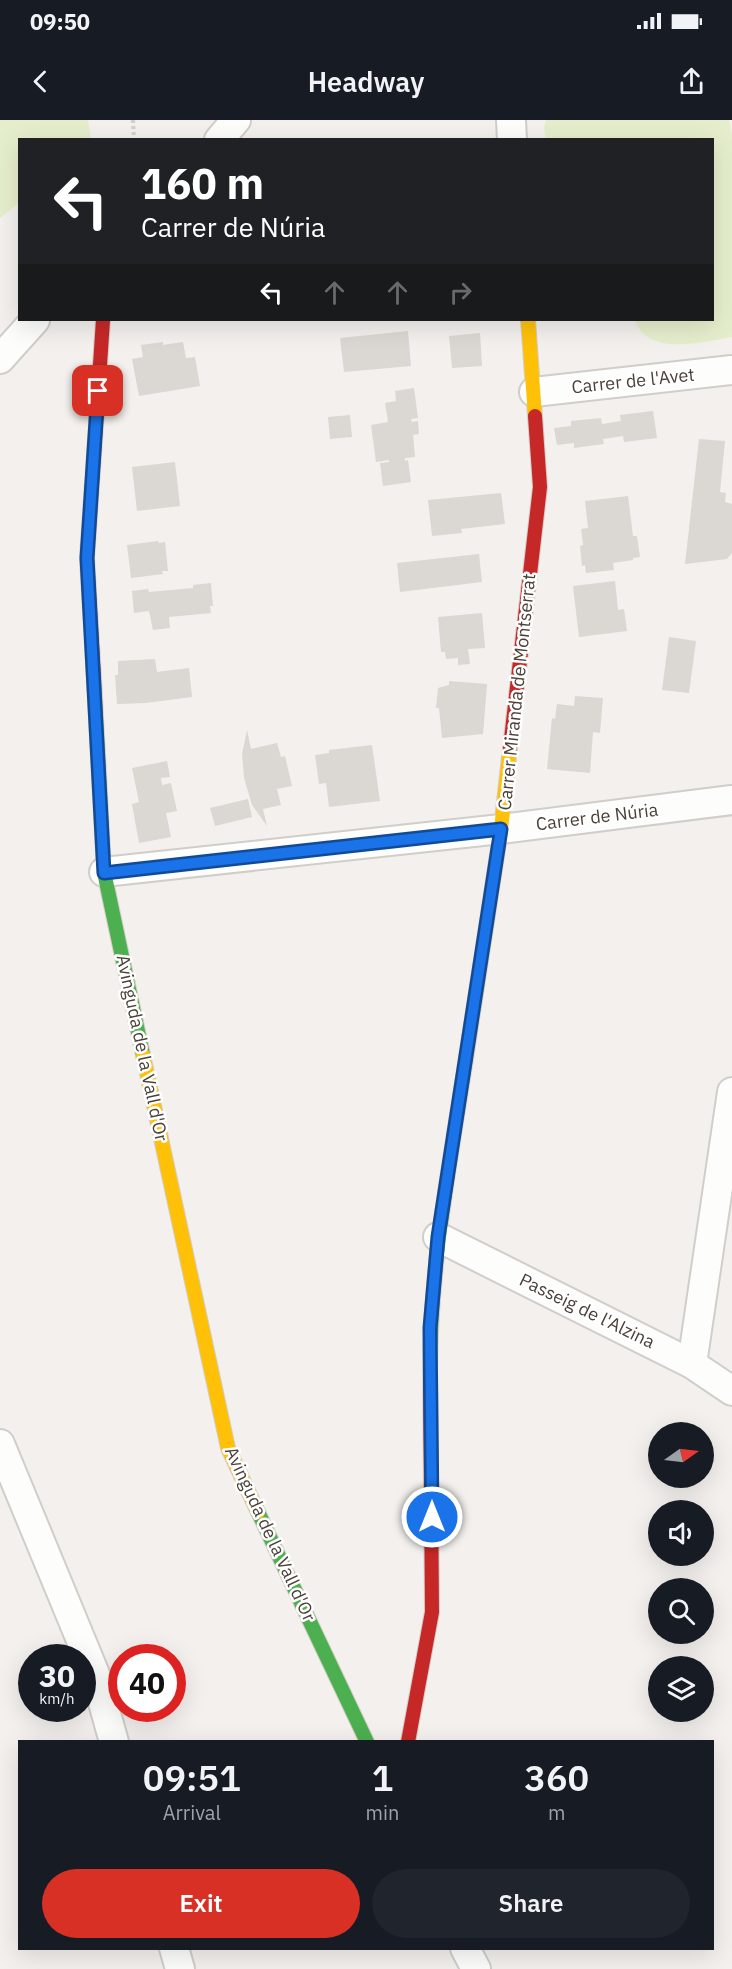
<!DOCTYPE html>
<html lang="en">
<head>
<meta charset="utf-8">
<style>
  :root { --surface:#171b24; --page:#20242c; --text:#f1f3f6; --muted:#9ea1a6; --accent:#d93025 }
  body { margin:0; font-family:"IBM Plex Sans",sans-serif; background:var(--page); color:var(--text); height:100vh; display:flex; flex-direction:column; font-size:22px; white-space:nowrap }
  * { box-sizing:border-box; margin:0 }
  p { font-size:20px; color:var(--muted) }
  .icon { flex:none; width:33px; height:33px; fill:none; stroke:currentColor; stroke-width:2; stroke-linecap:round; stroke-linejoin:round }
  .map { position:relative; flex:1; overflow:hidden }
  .details { position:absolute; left:18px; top:1620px; width:696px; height:210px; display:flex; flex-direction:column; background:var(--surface); border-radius:0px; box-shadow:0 6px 24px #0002 }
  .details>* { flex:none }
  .hud { position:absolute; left:18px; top:18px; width:696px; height:183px; border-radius:0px; box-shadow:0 6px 24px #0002; background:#202124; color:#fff; overflow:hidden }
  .needle { width:39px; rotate:76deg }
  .tools { position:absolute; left:648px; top:1302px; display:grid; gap:12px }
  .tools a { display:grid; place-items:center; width:66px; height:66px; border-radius:50%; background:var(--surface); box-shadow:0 6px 24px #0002; font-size:30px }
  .speed { position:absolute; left:18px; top:1524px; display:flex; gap:12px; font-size:30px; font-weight:700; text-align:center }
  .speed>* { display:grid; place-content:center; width:78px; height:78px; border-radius:50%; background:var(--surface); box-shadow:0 6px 24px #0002; line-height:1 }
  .speed small { font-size:15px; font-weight:400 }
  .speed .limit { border:9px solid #d22; background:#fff; color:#111 }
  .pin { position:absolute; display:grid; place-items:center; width:51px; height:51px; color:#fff; margin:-26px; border-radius:12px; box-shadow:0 3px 9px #0006 }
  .me { position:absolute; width:66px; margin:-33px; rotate:0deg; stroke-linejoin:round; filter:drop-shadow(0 0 4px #0008) }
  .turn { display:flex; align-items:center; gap:21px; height:126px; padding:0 24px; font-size:27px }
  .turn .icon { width:78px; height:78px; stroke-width:2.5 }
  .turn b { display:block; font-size:42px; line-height:51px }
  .lanes { display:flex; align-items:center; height:57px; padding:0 24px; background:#0003; justify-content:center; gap:30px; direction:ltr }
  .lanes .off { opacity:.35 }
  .eta { display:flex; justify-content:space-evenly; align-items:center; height:102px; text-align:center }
  .eta b { font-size:36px; font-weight:600; line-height:42px }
  .primary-button { display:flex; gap:12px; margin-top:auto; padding:12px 24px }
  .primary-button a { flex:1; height:69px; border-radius:36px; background:var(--accent); color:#fff; font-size:24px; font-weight:600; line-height:69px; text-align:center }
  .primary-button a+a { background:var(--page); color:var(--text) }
  .status { display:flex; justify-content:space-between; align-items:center; height:42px; padding:0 30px; background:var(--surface); direction:ltr }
  .status svg { height:16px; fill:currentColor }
  header { display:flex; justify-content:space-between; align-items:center; height:78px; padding:0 24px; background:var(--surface); font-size:27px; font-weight:600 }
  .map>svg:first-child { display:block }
  .green { fill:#e5eecc }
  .building { fill:#dbd7d3 }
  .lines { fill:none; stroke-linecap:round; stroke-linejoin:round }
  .street-casing { stroke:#d1ceca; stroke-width:32 }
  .fast-casing { stroke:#d4cdc5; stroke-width:16 }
  .slow-casing { stroke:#d4cdc5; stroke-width:16 }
  .jam-casing { stroke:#d4cdc5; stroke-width:16 }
  .path { stroke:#d3d0cb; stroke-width:4; stroke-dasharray:3 3; stroke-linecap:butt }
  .street { stroke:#fdfdfc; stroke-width:28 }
  .fast { stroke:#4caf50; stroke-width:14 }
  .slow { stroke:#ffc107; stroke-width:14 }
  .jam { stroke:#c62828; stroke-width:14 }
  .route-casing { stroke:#114b97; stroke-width:15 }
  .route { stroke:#1a73e8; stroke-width:10 }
  .labels { text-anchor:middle; stroke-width:5; stroke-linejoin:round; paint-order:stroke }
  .street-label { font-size:18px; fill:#4a4037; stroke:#fff }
</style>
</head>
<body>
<div class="status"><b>09:50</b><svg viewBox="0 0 49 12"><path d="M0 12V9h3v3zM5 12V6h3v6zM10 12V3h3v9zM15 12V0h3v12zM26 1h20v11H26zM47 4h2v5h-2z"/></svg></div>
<header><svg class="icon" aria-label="back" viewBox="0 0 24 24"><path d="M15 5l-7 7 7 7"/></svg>Headway<svg class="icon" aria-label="share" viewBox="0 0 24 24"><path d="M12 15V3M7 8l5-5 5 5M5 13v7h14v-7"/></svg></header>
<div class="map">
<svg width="732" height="1849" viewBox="0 0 732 1849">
  <rect width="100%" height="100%" fill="#f3f0ed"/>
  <!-- green -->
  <g class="green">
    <polygon points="0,0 88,0 91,19 20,20 19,83 0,98"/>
    <path d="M546,0h183l3,14v203c-29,5 -85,20 -97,-17h77v-180l-166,-1 -2,-11z"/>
  </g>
  <!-- building -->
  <g class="building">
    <polygon points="408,211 411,246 344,252 340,218"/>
    <polygon points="480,213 482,246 452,248 449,216"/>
    <polygon points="163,222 163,225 183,222 186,238 195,237 200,266 139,276 132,239 143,237 141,225"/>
    <polygon points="414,268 418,298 411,299 412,302 418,301 419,314 413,315 415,337 405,338 405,341 408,340 411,362 383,366 380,343 389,342 389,340 376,342 371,305 388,302 385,283 396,281 395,271"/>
    <polygon points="653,291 657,318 624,322 623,316 603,319 604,324 574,328 574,323 557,325 554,308 571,306 571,301 601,298 602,304 621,301 620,295"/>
    <polygon points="350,295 352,317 330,319 328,297"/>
    <polygon points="699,319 725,321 720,372 726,373 725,382 732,384 732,433 727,439 685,444"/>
    <polygon points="175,342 180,386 137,391 132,347"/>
    <polygon points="501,373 505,404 461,409 462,413 432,416 428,380"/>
    <polygon points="628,376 633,416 637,416 640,437 633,438 633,440 613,443 614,450 586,453 585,445 582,446 580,426 583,425 581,409 588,408 585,381"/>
    <polygon points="158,421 159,423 165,422 168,451 162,451 163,454 131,458 127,425"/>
    <polygon points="479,434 482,462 400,472 397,443"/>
    <polygon points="615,461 618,490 624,489 627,511 579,517 573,466"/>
    <polygon points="211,463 213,486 210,486 211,493 169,497 170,508 153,510 149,491 134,493 132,471 148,469 149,472 193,468 193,465"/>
    <polygon points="482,493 485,528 468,529 470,544 458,545 458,538 446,539 445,532 441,532 438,497"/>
    <polygon points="669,517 696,521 689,573 662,570"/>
    <polygon points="155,539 157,552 189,548 192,577 146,583 117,584 115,555 118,555 118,541"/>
    <polygon points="449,561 487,564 483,614 442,618 439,588 436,588 438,568 449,565"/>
    <polygon points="575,576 603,578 600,613 593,612 590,653 547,649 552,598 555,599 557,584 574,586"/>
    <polygon points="247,610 251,629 277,623 281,637 285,636 292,666 277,669 281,685 263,689 267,706 252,685 244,658 242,634"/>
    <polygon points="372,625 380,681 329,687 326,663 319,664 315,635 329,633 329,630"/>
    <polygon points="167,641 170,657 161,658 162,665 171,663 177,691 166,693 171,717 139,723 132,684 139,682 132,648"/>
    <polygon points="248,679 252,697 215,706 210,688"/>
  </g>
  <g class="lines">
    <!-- street casing -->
    <g class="street-casing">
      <g id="street">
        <polyline points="511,0 512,20"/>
        <polyline points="219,20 236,0"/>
        <polyline points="0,239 35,200"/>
        <polyline points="534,272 732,250"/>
        <polyline points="104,752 501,709 732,680"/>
        <polyline points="438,1117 692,1244 732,1271"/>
        <polyline points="692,1244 732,972"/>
        <polyline points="0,1324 95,1554 114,1622"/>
        <polyline points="174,1828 180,1849"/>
        <polyline points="465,1828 476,1849"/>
      </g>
    </g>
    <!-- fast casing -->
    <g class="fast-casing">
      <g id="fast">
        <polyline points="94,559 104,752 143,935"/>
        <path d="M430,1251c0,-105 20,-209 36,-313"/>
        <polyline points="258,1392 367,1622"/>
      </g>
    </g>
    <!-- slow casing -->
    <g class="slow-casing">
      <g id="slow">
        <polyline points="528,200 535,296"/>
        <polyline points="143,935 228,1328 258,1392"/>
        <polyline points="466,938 501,709 510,628"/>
      </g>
    </g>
    <!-- jam casing -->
    <g class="jam-casing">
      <g id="jam">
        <polyline points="94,559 87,438 103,200"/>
        <polyline points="510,628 540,367 535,296"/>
        <polyline points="408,1622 432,1492 430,1251"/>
      </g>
    </g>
    <!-- path -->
    <polyline class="path" points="133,0 134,20"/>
    <!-- street -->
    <use href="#street" class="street"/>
    <!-- fast -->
    <use href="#fast" class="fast"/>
    <!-- slow -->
    <use href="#slow" class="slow"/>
    <!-- jam -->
    <use href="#jam" class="jam"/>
  </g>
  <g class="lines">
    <!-- route casing -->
    <g class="route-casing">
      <polyline id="route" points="98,271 87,438 104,753 501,709 438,1117 430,1208 432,1397"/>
    </g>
    <!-- route -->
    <use href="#route" class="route"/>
  </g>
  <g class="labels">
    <!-- street labels -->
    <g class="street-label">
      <text transform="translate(633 261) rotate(-6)" y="6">Carrer de l'Avet</text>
      <text transform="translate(517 572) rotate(-84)" y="6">Carrer Miranda de Montserrat</text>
      <text transform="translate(597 697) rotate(-7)" y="6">Carrer de Núria</text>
      <text transform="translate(142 928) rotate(78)" y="6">Avinguda de la Vall d'Or</text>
      <text transform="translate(587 1191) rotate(26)" y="6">Passeig de l'Alzina</text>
      <text transform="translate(270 1414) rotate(65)" y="6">Avinguda de la Vall d'Or</text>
    </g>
  </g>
</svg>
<div class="tools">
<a><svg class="needle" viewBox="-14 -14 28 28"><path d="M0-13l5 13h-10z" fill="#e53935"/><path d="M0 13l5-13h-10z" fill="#9ea1a6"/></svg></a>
<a><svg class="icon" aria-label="sound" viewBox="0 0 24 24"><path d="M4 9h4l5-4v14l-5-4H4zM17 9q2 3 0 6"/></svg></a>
<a><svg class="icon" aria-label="search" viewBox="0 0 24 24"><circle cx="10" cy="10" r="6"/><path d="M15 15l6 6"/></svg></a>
<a><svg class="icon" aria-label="layers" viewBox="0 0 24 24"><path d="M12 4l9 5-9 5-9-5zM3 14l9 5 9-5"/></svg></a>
</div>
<div class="speed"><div>30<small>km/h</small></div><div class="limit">40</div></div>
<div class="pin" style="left:98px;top:271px;background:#d93025"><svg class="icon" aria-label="arrive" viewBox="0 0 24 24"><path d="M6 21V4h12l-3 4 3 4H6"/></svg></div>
<svg class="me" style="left:432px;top:1397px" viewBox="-20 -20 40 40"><circle r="17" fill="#1a73e8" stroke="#fff" stroke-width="3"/><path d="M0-11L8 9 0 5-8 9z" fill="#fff"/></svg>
<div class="hud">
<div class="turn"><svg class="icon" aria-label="left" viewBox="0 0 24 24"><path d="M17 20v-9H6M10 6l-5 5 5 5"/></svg><div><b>160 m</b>Carrer de Núria</div></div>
<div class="lanes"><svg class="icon" aria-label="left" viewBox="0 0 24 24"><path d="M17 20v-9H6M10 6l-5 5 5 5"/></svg><svg class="icon off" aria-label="ahead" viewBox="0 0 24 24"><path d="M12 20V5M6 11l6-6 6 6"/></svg><svg class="icon off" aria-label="ahead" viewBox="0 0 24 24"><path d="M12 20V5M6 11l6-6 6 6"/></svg><svg class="icon off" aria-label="right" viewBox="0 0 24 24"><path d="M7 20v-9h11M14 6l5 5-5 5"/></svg></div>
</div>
<section class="details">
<div class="eta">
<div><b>09:51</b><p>Arrival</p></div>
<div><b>1</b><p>min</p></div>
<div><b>360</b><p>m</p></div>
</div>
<div class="primary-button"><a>Exit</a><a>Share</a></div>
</section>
</div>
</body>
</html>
